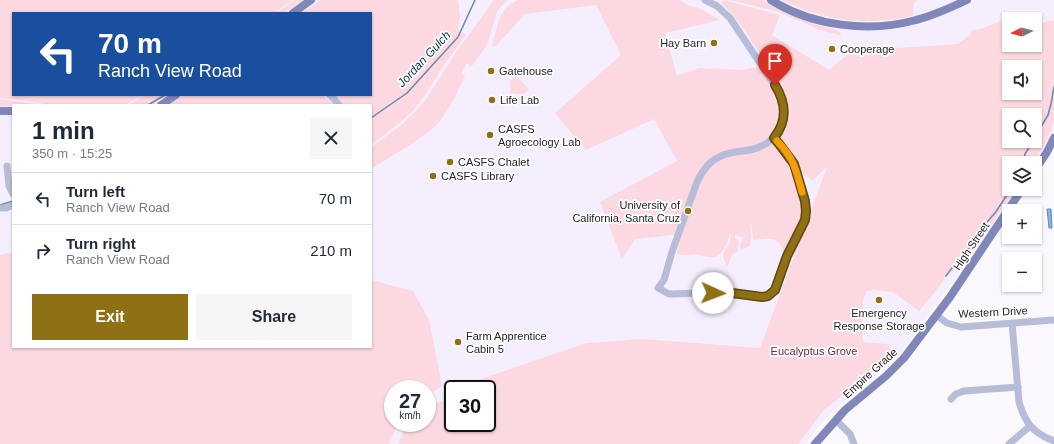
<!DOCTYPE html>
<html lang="en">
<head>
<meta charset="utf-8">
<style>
  :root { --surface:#fff; --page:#f6f6f7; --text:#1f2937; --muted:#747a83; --line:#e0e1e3; --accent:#8f7014 }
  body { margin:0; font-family:Arial,sans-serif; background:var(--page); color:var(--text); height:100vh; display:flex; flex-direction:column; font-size:15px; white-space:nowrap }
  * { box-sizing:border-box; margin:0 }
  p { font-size:13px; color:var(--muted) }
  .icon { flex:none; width:22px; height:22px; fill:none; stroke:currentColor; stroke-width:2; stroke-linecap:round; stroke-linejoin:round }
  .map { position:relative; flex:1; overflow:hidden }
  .panel { position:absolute; left:12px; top:104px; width:360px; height:244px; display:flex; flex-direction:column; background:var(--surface); border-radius:0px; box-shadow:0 1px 3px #0004 }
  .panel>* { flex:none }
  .banner { position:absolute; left:12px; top:12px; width:360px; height:84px; border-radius:0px; box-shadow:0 1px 3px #0004; background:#1a4fa0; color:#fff; overflow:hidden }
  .needle { width:26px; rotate:264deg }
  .tools { position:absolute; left:1002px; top:12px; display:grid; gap:8px }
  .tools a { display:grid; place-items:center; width:40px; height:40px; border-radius:0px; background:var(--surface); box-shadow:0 1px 3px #0004; font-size:20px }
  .speed { position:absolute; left:384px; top:380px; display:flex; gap:8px; font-size:20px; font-weight:700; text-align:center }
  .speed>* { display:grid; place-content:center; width:52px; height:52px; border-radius:50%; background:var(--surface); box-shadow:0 1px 3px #0004; line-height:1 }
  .speed small { font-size:10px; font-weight:400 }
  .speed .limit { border:2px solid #111; border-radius:6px; background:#fff; color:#111 }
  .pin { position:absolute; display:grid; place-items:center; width:34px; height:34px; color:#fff; margin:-41px -17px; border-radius:50% 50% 50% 0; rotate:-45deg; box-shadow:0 0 4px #0007 }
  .pin .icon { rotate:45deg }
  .me { position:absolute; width:44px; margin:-22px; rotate:92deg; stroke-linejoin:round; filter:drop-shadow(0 0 3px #0008) }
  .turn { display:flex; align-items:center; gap:14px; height:84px; padding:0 20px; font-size:18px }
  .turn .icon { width:52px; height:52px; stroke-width:2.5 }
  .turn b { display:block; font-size:28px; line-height:34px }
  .round { display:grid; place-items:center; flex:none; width:42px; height:42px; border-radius:0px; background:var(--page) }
  .head { display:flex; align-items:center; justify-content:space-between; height:68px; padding:0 20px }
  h1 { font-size:24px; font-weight:800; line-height:30px }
  .cta { display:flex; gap:8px; margin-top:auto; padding:8px 20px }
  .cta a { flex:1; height:46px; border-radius:0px; background:var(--accent); color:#fff; font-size:16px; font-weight:800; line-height:46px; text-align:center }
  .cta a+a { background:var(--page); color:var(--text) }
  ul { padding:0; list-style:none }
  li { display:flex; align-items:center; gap:12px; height:52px; padding:0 20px; border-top:1px solid var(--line) }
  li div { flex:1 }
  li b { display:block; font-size:15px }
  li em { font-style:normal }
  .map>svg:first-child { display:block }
  .built { fill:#f5eefe; fill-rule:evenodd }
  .green { fill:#fcd8e0; fill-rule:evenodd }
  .water { fill:#84b5e6; stroke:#6889ad }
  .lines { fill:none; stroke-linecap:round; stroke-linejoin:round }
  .stream { stroke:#6889ad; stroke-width:1.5 }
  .minor { stroke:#b7bcd8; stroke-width:7 }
  .major { stroke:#8088b9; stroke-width:8 }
  .route-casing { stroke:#5d490d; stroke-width:10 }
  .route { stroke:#8f7014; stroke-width:7 }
  .slow { stroke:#f59e0b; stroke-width:7 }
  .poi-dot { fill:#8f7014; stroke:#fff; stroke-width:1.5 }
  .labels { text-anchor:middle; stroke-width:3.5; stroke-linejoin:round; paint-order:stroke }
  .poi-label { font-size:11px; fill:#252229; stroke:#fff; text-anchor:start }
  .street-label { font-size:11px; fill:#252229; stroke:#fff }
  .park-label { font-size:11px; fill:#762340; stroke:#fff }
  .water-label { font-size:12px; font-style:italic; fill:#0a2f4e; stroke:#fff }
</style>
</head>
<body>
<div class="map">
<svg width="1054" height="444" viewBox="0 0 1054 444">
  <rect width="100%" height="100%" fill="#faf8fc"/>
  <!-- built -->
  <path class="built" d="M0,0h1054v131l-2,8 -17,24h-26v26h12l-93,126 -26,36 -16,16 -42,34 -13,12 -13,14 -12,17h-806zM13,13h358v82h-358zM1009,19h26v26h-26zM1009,67h26v26h-26zM13,105h358v242h-358zM1009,115h26v26h-26zM393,389h34v34h-34zM453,389h34v34h-34z"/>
  <!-- green -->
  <g class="green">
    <polygon points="0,0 293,0 274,13 13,13 13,95 144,95 125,105 55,105 0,98"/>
    <path d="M295,0h9l-6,4v-3c-3,7 -14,12 -22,12z"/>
    <polygon points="321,0 458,0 460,16 458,30 466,35 444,65 427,92 414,110 401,122 371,145 371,105 342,105 335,95 371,95 371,13 306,13 303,12"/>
    <polygon points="494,0 508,0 502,5 497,12 487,45 471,67 467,63 461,74 465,76 453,101 441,120 433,128 416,141 371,169 371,147 400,126 415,112 426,99 457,51"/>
    <path d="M518,0h162l7,5 14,4 19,11 -55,13 12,43 22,-8 43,2 25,-5c-14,-21 -27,-46 -46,-62l3,-3 56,15 -8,20 57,35 23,-19 106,-7 12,-9 2,-5 9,-1 33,-14 1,4h-6v26h26v-20l17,-5 2,1v101c-5,15 -12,28 -21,41h-24v26h7l-55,79 -5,2 -41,-47 38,44 -18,25 -16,19 -26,-19 -20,-2 -6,1c-7,8 -4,39 -4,51l24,2 8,10 -71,56 -26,34h-400l9,-21h20v-19l26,-4v23h34v-34h-23l-1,-4 124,-42 55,-4 118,9 67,-181 -14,13 -24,-13 5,16 3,5 4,14 1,11 -2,9 -4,8 -13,23c-1,-3 -1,-7 -4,-10 -5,-6 -19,-4 -26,-3l-2,-17 -1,1 1,17 -1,5 -10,4v-5l3,-7 2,-1 1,-3v-1l-2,4 -10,-2 1,3 4,3 -1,10 -6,4 -5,12 -2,-1 1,-2 -3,-7v-4l7,-10v-9h-1c0,7 -2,10 -5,15 -9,13 -17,7 -29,5 -6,0 -11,2 -17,1l-1,-3 5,-18 -47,5 -13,20 -22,-57 77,-41 -23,-42 -68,31 -31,-37 66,-58 -25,-50 -71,9 -30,33 -3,-2c7,-20 4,-34 26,-45zM1009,67h26v26h-26zM1009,115h26v26h-26z"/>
    <polygon points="730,0 762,0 787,14 817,25 836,30 840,32 841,35 839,35 820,30 779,12"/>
    <path d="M782,0h135l-3,3 -1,11 -1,2c-47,10 -87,5 -130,-16z"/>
    <polygon points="516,75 529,90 523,94 510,94 510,81"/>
    <polygon points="146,95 168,95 151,105 128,105"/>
    <polygon points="184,95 322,95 329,100 334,105 169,105"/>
    <polygon points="0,99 44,105 13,105 13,106 0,106"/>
    <polygon points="13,252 13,347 371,347 371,280 413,291 429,320 442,386 427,396 427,389 393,389 393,423 398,423 389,444 0,444 0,255"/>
  </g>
  <!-- water -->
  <polygon class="water" points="1047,209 1051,209 1052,228 1049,228"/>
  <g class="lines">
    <!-- stream -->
    <g class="stream">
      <polyline points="148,105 165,95"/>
      <polyline points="371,118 407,93 458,37 475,0"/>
      <polyline points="1035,137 1048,115 1051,104 1054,87"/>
      <polyline points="1023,163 1025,154 1033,141"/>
      <polyline points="0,205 13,201"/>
      <polyline points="946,276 952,268 959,265 979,231 995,213 1011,189"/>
    </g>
    <!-- minor -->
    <g class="minor">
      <path d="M705,0l12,6 13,12 50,75c9,25 0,48 -26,56 -11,3 -23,2 -33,7 -12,5 -19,15 -24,26l-25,70 -8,28 -6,8 11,6h4l27,-1h25l37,4 6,-1 7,-6 12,-34 18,-36 1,-9 -1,-10 -11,-37 -14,-19 -7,-7"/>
      <polyline points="330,95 334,99 339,105"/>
      <polyline points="7,166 9,186 13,194"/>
      <polyline points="0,208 6,208 13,205"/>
      <polyline points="936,315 947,323 961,327 1054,320"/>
      <path d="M1012,323l7,79c6,21 14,31 35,39"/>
      <polyline points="951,399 956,394 964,391 1018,387"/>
      <polyline points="836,420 850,434 854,444"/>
      <polyline points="1009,444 1030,426"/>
    </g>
    <!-- major -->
    <g class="major">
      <path d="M771,0c41,26 98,33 145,20 17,-4 34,-12 51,-20"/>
      <polyline points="293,13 311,0"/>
      <polyline points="161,105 176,95"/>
      <polyline points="0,111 13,111"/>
      <polyline points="1035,170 1047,152 1054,138"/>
      <polyline points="815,444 845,410 886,376 904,358 950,297 1022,189"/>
    </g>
  </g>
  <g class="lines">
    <!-- route casing -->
    <g class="route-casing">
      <path id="route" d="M713,293h19l30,4 6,-1 7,-6 12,-34 18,-36 1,-9 -1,-10 -11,-37 -14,-19 -6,-7c14,-18 12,-35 1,-53"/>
    </g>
    <!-- route -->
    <use href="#route" class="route"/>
    <!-- slow -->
    <path class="slow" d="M777,141c17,17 19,29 25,51"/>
  </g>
  <!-- markers -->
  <g class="poi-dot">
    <circle cx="714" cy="43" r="4"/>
    <circle cx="832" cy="49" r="4"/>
    <circle cx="491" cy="71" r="4"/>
    <circle cx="492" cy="100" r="4"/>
    <circle cx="490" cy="135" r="4"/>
    <circle cx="450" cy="162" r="4"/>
    <circle cx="433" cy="176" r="4"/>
    <circle cx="688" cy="211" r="4"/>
    <circle cx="879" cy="300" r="4"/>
    <circle cx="458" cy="342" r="4"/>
  </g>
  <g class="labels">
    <!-- poi labels -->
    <g class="poi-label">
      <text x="706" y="47" text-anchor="end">Hay Barn</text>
      <text x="840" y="53">Cooperage</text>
      <text x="499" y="75">Gatehouse</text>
      <text x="500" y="104">Life Lab</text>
      <text x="498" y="133">CASFS<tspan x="498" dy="13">Agroecology Lab</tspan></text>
      <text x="458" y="166">CASFS Chalet</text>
      <text x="441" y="180">CASFS Library</text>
      <text x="680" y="209" text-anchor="end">University of<tspan x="680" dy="13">California, Santa Cruz</tspan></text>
      <text x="879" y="317" text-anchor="middle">Emergency<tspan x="879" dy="13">Response Storage</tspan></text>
      <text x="466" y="340">Farm Apprentice<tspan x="466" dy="13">Cabin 5</tspan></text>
    </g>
    <!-- street labels -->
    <g class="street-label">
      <text transform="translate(971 246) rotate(-56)" y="4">High Street</text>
      <text transform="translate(993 312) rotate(-3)" y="4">Western Drive</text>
      <text transform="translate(870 373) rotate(-42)" y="4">Empire Grade</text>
    </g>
    <!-- park labels -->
    <g class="park-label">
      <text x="814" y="355">Eucalyptus Grove</text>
    </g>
    <!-- water labels -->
    <g class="water-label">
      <text transform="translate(424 59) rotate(-47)" y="4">Jordan Gulch</text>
    </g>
  </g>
</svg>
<div class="tools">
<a><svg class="needle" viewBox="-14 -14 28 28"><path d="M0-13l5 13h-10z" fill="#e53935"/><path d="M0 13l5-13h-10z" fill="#747a83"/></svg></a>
<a><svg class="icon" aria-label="sound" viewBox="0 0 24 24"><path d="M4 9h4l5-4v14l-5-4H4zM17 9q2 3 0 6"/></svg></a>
<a><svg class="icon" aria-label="search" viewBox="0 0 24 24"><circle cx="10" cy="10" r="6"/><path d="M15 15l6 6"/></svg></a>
<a><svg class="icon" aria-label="layers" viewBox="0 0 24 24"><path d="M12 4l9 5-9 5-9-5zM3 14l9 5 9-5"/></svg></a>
<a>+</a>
<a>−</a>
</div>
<div class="speed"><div>27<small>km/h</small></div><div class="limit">30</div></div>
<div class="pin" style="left:775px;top:85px;background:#d93025"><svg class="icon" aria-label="arrive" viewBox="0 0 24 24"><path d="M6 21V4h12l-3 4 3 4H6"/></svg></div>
<svg class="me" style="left:713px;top:293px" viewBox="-20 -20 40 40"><circle r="19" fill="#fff"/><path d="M0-13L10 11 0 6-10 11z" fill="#8f7014"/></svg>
<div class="banner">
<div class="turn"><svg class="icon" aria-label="left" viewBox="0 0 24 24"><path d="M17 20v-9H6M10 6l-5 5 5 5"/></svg><div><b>70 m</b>Ranch View Road</div></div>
</div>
<section class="panel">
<div class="head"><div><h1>1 min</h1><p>350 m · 15:25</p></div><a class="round"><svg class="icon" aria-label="close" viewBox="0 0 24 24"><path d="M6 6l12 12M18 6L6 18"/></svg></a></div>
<ul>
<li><svg class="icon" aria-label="left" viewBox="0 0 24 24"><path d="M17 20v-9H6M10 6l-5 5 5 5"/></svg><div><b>Turn left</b><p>Ranch View Road</p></div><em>70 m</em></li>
<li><svg class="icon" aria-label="right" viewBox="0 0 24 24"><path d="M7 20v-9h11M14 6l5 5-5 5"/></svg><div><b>Turn right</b><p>Ranch View Road</p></div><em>210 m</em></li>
</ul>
<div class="cta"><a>Exit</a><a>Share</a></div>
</section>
</div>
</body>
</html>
